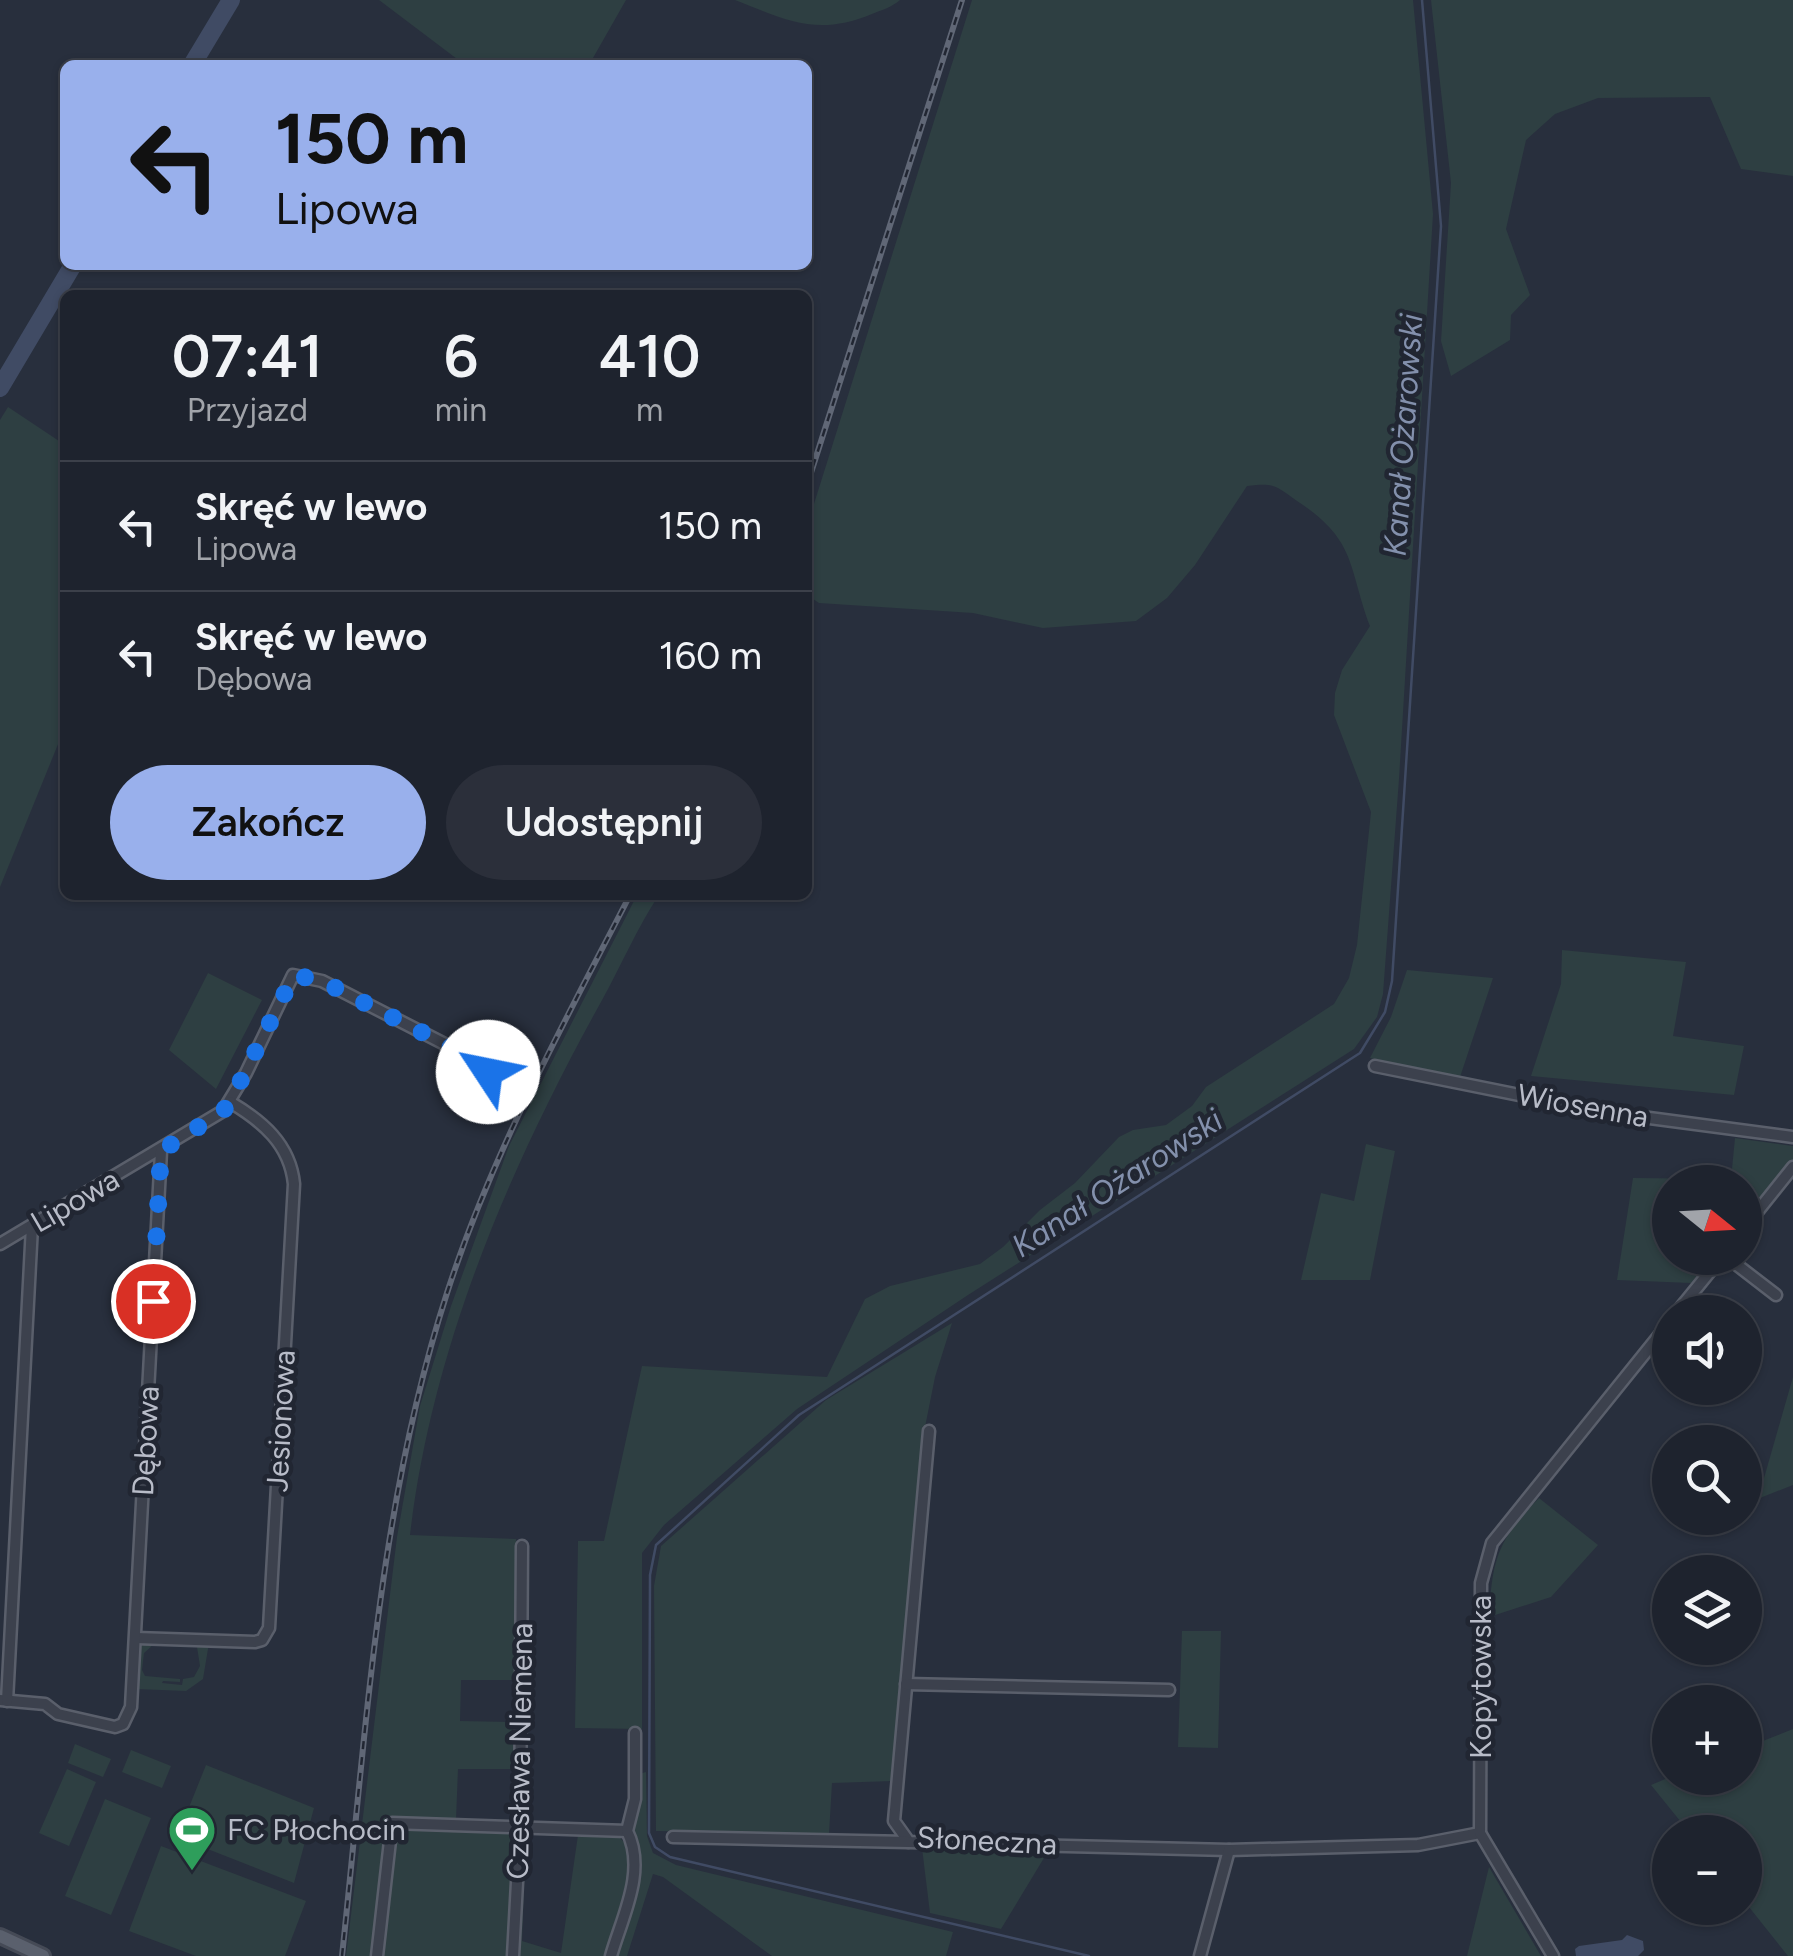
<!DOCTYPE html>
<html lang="pl">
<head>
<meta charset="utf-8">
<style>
  :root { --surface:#1e232e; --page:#2b2f3a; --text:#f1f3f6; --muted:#a1a4aa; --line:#3c404a; --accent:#99b0ec }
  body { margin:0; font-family:Figtree,sans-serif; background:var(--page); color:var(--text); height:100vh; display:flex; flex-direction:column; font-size:38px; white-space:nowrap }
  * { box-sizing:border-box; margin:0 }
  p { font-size:32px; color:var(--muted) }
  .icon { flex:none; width:55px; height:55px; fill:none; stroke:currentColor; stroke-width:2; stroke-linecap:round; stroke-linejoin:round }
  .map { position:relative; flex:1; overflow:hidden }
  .drawer { position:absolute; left:60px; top:290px; width:752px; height:610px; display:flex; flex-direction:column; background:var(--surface); border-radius:15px; box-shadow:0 2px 8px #0004,0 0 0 2px var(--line) }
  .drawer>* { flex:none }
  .guide { position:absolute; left:60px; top:60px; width:752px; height:210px; border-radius:15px; box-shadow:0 2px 8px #0004,0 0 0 2px var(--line); background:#99b0ec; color:#111; overflow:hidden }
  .needle { width:65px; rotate:108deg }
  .controls { position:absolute; left:1652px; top:1165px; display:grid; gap:20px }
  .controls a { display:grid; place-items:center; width:110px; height:110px; border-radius:50%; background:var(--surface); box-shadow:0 2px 8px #0004,0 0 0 2px var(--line); font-size:50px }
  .pin { position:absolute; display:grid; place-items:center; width:85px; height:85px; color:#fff; margin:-42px; border:5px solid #fff; border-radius:50%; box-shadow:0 2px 10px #0007 }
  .me { position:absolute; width:110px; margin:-55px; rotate:304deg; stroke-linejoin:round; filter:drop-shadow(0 0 8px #0008) }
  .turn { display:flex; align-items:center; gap:35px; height:210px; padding:0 50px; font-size:45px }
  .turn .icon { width:130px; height:130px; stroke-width:2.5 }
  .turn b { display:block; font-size:70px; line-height:85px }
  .eta { display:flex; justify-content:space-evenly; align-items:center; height:170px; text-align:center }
  .eta b { font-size:60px; font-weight:600; line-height:70px }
  .cta { display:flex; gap:20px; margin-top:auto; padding:20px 50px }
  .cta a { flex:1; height:115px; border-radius:60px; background:var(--accent); color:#111; font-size:40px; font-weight:600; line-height:115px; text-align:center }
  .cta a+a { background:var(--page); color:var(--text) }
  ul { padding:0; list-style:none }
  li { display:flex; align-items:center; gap:30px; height:130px; padding:0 50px; border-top:2px solid var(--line) }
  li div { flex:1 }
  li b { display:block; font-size:38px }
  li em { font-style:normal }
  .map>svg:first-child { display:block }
  .green { fill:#2e3f42 }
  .water { fill:#404b64 }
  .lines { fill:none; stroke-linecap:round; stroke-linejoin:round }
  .stream { stroke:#404b64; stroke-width:2.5 }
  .river { stroke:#404b64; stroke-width:18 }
  .minor-casing { stroke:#5a5f6b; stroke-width:15 }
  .major-casing { stroke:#454a56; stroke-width:18 }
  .minor { stroke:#3c414d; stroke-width:10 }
  .major { stroke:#5a606d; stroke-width:12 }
  .rail-casing { stroke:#606776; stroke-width:6 }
  .rail { stroke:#212632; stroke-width:2.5; stroke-dasharray:8; stroke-linecap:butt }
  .route { stroke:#1a73e8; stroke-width:18; stroke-dasharray:0 32.4 }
  .labels { text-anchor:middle; stroke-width:9; stroke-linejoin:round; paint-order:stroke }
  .street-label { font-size:30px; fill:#b8bcc8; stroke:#212632 }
  .poi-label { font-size:30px; fill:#b8bcc8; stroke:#212632; text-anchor:start }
  .water-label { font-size:32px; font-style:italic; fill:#8390ac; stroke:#212632 }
</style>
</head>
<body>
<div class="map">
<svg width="1793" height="1956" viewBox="0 0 1793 1956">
  <rect width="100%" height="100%" fill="#282f3d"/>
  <!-- green -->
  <g class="green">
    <polygon points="379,0 626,0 589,65 465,65"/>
    <path d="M735,0h165c-8,7 -18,10 -28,14 -55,23 -86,6 -137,-14z"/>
    <path d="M972,0h441l20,214 -34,565 -16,215 -6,23 -23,32 -386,246 -171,114 -133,116 -22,28v176l-67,-1 3,-187h26l38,-175 185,11 38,-78 25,-13 90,-22 23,-17 37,-37 35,-27 44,-46 14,-7 33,-5 26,-19 14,-19 128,-83 15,-26 8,-33 14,-133 -37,-97 1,-22 7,-23 28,-44c-22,-59 -13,-86 -73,-125 -23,-16 -22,-18 -50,-15l-52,79 -28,33 -31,23 -93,7 -70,-15 -154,-10 -9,-6 -2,3v-77z"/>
    <polygon points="1431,0 1793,0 1793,176 1741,169 1710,97 1598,98 1555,114 1526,140 1506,229 1530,295 1511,315 1510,340 1451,376 1441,341 1451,183"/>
    <polygon points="8,407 65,445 65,727 0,887 0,420"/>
    <path d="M637,895h22c-22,33 -38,71 -58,107 -91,164 -169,345 -191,533l106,4 -1,141h-54l-1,41 55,1v47h-57l-2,51 -71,-2 -14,138h-25l51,-419 23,-131 31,-100 58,-160z"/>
    <polygon points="1562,950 1686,962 1673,1036 1744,1046 1734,1095 1531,1076 1561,984"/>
    <polygon points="1407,970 1493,978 1459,1080 1370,1058 1391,1017"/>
    <polygon points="208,973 262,1000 216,1089 169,1050"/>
    <polygon points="1735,1138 1793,1146 1793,1160 1745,1218 1745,1182 1670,1182 1670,1258 1712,1258 1691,1283 1617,1280 1633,1178 1731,1179"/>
    <polygon points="1366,1144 1395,1151 1370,1280 1301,1280 1321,1193 1354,1201"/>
    <polygon points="952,1323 935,1377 925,1427 893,1781 832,1783 829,1834 656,1831 654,1586 661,1546 826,1400"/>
    <polygon points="1793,1377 1793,1485 1760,1498 1760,1492"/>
    <path d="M1539,1498l59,47 -47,52 -62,20c3,-59 9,-77 50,-119z"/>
    <polygon points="1182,1631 1221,1631 1218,1748 1178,1747"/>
    <polygon points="145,1642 188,1644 154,1644 144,1653 142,1670 145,1676 180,1679 180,1682 163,1681 162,1683 182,1685 183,1679 194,1677 200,1666 197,1647 191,1645 209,1643 203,1679 186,1691 136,1689 139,1650"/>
    <polygon points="1793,1729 1793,1956 1788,1956 1745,1902 1745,1832 1689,1832 1651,1785 1670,1777 1745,1778 1745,1748"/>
    <polygon points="75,1744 111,1759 103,1777 68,1763"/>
    <polygon points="131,1750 171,1766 162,1788 122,1772"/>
    <polygon points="206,1765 314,1808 294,1883 177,1837"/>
    <polygon points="67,1769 96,1782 69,1846 39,1833"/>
    <polygon points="646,1772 647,1836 653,1853 676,1865 953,1932 946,1956 772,1956 663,1877 653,1874 627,1956 613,1956 638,1868 632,1833 637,1813 639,1774"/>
    <polygon points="105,1799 151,1818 111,1915 65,1896"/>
    <polygon points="401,1825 526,1832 522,1941 561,1953 578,1835 620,1838 628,1846 629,1872 606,1956 380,1956 395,1830"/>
    <polygon points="161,1846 306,1901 285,1956 196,1956 129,1931"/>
    <polygon points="922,1848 1050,1848 1001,1929 930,1913"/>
    <polygon points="1489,1867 1541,1956 1542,1956 1467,1956"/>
  </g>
  <!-- water -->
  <polygon class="water" points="1627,1935 1643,1941 1644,1950 1638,1956 1576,1956 1575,1949 1579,1946 1622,1940"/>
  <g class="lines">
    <!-- stream -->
    <polyline class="stream" points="1089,1956 670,1857 655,1847 649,1833 650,1575 656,1545 799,1415 1360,1053 1385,1012 1392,981 1441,226 1422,0"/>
    <!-- river -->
    <g class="river">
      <polyline points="192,65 231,0"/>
      <polyline points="0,388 73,265"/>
    </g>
    <!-- minor casing -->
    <g class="minor-casing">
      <g id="minor">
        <polyline points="1375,1066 1604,1112 1793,1137"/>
        <polyline points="1745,1227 1793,1167"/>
        <polyline points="0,1244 223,1111 246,1073 293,975 322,981 470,1057 488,1072"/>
        <polyline points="1728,1258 1776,1295"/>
        <polyline points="1677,1312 1721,1258"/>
        <polyline points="929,1431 894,1821 909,1842 1229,1850 1418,1845 1480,1833"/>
        <path d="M136,1638l119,4 7,-2 7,-12 25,-444c-4,-40 -32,-63 -64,-82"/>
        <polyline points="906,1684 1169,1690"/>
        <polyline points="0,1700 45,1704 58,1714 115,1727 123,1724 131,1707 161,1151"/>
        <polyline points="7,1701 32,1226"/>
        <polyline points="673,1837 908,1842"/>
        <polyline points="377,1956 392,1823 627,1831"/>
        <polyline points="513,1956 520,1827 522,1546"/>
        <path d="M611,1956c11,-39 36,-85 16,-125l8,-32v-66"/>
        <polyline points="1200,1956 1229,1850"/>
        <polyline points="1553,1956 1480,1833 1481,1583 1492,1543 1670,1322"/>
      </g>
    </g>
    <!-- major casing -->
    <g class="major-casing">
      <polyline id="major" points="0,1936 43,1956"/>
    </g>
    <!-- minor -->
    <use href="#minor" class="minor"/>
    <!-- major -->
    <use href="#major" class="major"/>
    <!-- rail casing -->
    <g class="rail-casing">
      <g id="rail">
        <polyline points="808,482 962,0"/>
        <path d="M342,1956c24,-222 36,-450 105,-663 45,-140 116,-268 183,-398"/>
      </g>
    </g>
    <!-- rail -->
    <use href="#rail" class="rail"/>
  </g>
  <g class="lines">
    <!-- route -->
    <polyline class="route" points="153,1301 161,1151 223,1111 230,1102 294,975 322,981 470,1057 488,1072"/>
  </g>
  <!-- icons -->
  <defs>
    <g id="stadium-pin" transform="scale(2.5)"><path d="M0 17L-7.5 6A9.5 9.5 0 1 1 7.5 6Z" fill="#2e9e5b" stroke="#212632"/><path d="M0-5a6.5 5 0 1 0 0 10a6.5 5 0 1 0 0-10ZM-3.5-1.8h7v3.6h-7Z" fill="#fff"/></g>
  </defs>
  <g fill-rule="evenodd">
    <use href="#stadium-pin" x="192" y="1830"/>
  </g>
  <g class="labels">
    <!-- street labels -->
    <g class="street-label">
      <text transform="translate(1583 1106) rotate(10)" y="10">Wiosenna</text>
      <text transform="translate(75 1201) rotate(-30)" y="10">Lipowa</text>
      <text transform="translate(281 1421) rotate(-87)" y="10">Jesionowa</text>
      <text transform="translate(146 1441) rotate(-87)" y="10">Dębowa</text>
      <text transform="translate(1481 1677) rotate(-90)" y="10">Kopytowska</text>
      <text transform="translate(520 1751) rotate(-89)" y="10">Czesława Niemena</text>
      <text transform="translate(987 1841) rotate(3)" y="10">Słoneczna</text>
    </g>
    <!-- poi labels -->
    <g class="poi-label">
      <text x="227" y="1840">FC Płochocin</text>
    </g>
    <!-- water labels -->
    <g class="water-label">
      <text transform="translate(1403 435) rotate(-86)" y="11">Kanał Ożarowski</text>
      <text transform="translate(1117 1183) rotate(-33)" y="11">Kanał Ożarowski</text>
    </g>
  </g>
</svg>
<div class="controls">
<a><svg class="needle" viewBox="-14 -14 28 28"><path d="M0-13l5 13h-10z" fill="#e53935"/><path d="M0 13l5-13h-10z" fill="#a1a4aa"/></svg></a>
<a><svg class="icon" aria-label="sound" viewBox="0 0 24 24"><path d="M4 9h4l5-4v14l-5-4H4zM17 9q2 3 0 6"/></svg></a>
<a><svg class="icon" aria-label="search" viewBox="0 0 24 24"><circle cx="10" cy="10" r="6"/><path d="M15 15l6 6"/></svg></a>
<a><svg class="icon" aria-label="layers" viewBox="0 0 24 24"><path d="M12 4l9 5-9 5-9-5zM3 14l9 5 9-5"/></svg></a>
<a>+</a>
<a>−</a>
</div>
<div class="pin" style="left:153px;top:1301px;background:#d93025"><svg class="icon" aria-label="arrive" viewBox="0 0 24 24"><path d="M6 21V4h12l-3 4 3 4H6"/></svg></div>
<svg class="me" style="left:488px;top:1072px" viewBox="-20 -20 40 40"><circle r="19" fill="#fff"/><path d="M0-13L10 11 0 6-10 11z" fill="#1a73e8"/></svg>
<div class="guide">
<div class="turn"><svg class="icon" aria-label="left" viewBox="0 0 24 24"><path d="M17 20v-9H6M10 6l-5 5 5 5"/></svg><div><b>150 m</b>Lipowa</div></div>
</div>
<section class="drawer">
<div class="eta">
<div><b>07:41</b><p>Przyjazd</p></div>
<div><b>6</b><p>min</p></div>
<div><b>410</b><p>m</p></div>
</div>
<ul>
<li><svg class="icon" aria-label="left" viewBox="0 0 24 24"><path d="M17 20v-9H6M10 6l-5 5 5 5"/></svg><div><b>Skręć w lewo</b><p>Lipowa</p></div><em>150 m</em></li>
<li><svg class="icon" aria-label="left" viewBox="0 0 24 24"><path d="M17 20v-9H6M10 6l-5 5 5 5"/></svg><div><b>Skręć w lewo</b><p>Dębowa</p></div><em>160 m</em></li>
</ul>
<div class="cta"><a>Zakończ</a><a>Udostępnij</a></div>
</section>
</div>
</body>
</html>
